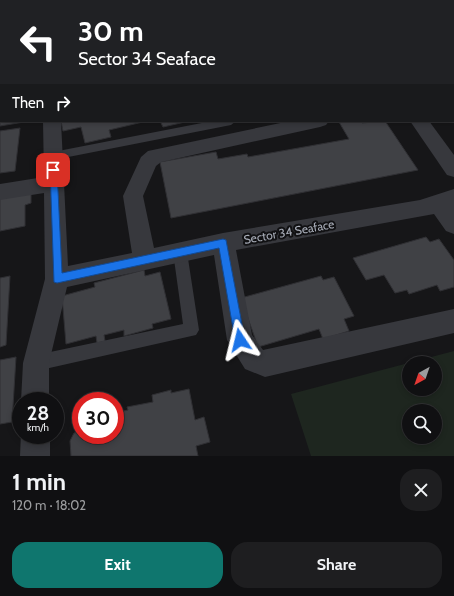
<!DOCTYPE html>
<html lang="en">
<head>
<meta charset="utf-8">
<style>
  :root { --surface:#101012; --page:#1e1e20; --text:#f1f3f6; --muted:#9c9d9f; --line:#303032; --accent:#0f766e }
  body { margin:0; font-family:Cabin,sans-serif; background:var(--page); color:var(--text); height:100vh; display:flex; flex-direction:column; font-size:15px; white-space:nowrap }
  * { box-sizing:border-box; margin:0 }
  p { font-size:13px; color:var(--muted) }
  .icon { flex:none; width:22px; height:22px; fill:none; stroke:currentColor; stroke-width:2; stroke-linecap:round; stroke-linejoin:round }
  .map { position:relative; height:456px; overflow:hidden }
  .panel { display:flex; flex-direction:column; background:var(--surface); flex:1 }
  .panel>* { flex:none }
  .banner { position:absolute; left:0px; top:0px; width:454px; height:122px; box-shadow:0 2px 6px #0003,0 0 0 1px var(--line); background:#202124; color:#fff; overflow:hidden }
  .needle { width:26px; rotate:220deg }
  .tools { position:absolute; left:402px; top:356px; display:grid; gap:8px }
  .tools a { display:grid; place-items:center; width:40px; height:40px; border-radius:50%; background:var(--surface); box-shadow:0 2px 6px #0003,0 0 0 1px var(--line); font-size:20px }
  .speed { position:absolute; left:12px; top:392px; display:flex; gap:8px; font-size:20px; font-weight:700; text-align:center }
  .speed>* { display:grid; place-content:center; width:52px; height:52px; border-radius:50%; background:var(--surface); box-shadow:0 2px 6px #0003,0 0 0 1px var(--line); line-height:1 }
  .speed small { font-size:10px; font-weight:400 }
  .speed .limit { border:6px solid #d22; background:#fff; color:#111 }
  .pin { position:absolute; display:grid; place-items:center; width:34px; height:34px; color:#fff; margin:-17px; border-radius:8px; box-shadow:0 2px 6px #0006 }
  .me { position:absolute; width:44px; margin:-22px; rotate:350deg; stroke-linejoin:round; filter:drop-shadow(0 0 3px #0008) }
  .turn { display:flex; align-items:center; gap:14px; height:84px; padding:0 12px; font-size:18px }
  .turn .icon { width:52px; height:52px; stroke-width:2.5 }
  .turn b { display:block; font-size:28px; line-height:34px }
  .then { display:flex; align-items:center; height:38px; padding:0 12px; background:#0003; gap:8px; font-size:15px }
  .round { display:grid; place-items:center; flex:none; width:42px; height:42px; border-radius:16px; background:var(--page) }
  .summary { display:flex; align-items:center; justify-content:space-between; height:68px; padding:0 12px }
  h1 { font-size:24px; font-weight:700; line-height:30px }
  .cta { display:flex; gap:8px; margin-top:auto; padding:8px 12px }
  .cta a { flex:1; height:46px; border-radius:16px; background:var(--accent); color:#fff; font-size:16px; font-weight:700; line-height:46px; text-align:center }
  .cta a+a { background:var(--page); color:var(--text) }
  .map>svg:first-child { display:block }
  .green { fill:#1e261f; fill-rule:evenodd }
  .building { fill:#404145; stroke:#303034 }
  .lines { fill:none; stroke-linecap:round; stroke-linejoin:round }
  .lane { fill:#37383d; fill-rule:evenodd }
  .street { fill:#37383d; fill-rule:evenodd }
  .route { fill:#1a73e8; stroke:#114b97 }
  .labels { text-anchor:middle; stroke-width:4; stroke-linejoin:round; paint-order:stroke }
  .street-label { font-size:12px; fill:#a8adb8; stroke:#111113 }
</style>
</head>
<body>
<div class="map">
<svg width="454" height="456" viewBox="0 0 454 456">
  <rect width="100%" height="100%" fill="#161618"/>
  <!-- green -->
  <path class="green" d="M454,351v105h-143l-20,-62zM409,363h26v26h-26zM409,411h26v26h-26z"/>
  <!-- building -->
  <g class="building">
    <polygon points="53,0 154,0 53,1"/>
    <polygon points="208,0 275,0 276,1 208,1"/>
    <polygon points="0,102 1,121 24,122 0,126"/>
    <polygon points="61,121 147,121 109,130 111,137 85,143 81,127 63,131"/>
    <polygon points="160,121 185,121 185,122 163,127"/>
    <polygon points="347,121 361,121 362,123 385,121 418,170 171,218 160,162 216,152 218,159 247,154 248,157 349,139 339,122"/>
    <polygon points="20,128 15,171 0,173 0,131"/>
    <polygon points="31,189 31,203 25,205 25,226 0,231 0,194"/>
    <polygon points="426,237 430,242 439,239 454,260 454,287 440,291 437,285 409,294 407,290 395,293 384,275 366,280 353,258"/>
    <polygon points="144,270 145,276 160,272 171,319 152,324 153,328 124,336 124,330 104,335 105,341 97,343 96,336 66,344 62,296 95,287 94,283"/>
    <polygon points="10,276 6,345 0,347 0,278"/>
    <polygon points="321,276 323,280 334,277 354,316 344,319 349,331 323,339 319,329 258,347 241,298"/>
    <polygon points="16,357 12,422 0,424 0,360"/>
    <polygon points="189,389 195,420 204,417 210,442 196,446 198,456 71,456 70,441 74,433 81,431 81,435 115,435 115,413 128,410 127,407 153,402 152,395 171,390 171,393"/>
  </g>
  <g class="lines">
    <!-- lane -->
    <g class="lane">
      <rect x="201" y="0" width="8" height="1"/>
      <polygon points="212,121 236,121 231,125 53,160 49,159 47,156 49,153 53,152"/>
      <polygon points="180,246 185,248 187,252 199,330 196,335 36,371 30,369 28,363 30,357 36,355 183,324 173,252 175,248"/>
    </g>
    <!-- street -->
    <g class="street">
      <polygon points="324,0 338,0 339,1 325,1"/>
      <polygon points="356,0 370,0 371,1 357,1"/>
      <rect x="0" y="39" width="1" height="10"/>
      <rect x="453" y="106" width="1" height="13"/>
      <polygon points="43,121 61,121 68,266 132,253 123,196 141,157 148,151 290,121 329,121 326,125 320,127 161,162 156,166 143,196 154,248 223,233 420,200 454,189 454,234 446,231 434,214 236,250 252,335 263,350 454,309 454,333 265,377 245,369 227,340 214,255 67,287 49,363 49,401 21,401 23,363 45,279 44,193 0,200 0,184 44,177"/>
      <polygon points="410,121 429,121 454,155 454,177 447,175"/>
      <polygon points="21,433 21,435 50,435 50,456 20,456"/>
    </g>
  </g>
  <!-- route -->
  <polygon class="route" points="50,167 56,167 57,170 62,273 223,239 226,240 245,340 244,344 240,345 236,344 235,340 219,248 57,283 54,282"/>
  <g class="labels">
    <!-- street labels -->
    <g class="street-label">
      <text transform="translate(289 232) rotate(-10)" y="4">Sector 34 Seaface</text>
    </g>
  </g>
</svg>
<div class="tools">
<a><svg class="needle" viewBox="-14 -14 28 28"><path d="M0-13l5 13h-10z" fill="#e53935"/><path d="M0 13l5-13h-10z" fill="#9c9d9f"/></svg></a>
<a><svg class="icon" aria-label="search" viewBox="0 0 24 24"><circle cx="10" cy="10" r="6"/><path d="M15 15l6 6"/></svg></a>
</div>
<div class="speed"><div>28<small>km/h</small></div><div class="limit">30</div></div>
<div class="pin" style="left:53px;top:170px;background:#d93025"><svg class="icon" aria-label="arrive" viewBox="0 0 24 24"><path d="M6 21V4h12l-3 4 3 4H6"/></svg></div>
<svg class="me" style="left:240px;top:340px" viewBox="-20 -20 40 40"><path d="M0-17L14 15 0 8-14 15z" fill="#1a73e8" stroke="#fff" stroke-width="4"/></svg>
<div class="banner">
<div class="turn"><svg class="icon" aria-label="left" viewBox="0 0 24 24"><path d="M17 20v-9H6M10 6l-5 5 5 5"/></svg><div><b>30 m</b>Sector 34 Seaface</div></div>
<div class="then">Then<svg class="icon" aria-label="right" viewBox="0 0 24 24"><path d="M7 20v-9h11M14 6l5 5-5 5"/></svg></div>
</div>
</div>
<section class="panel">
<div class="summary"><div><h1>1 min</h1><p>120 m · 18:02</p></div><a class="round"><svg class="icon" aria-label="close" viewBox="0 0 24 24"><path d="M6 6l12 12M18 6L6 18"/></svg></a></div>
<div class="cta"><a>Exit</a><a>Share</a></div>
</section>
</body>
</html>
